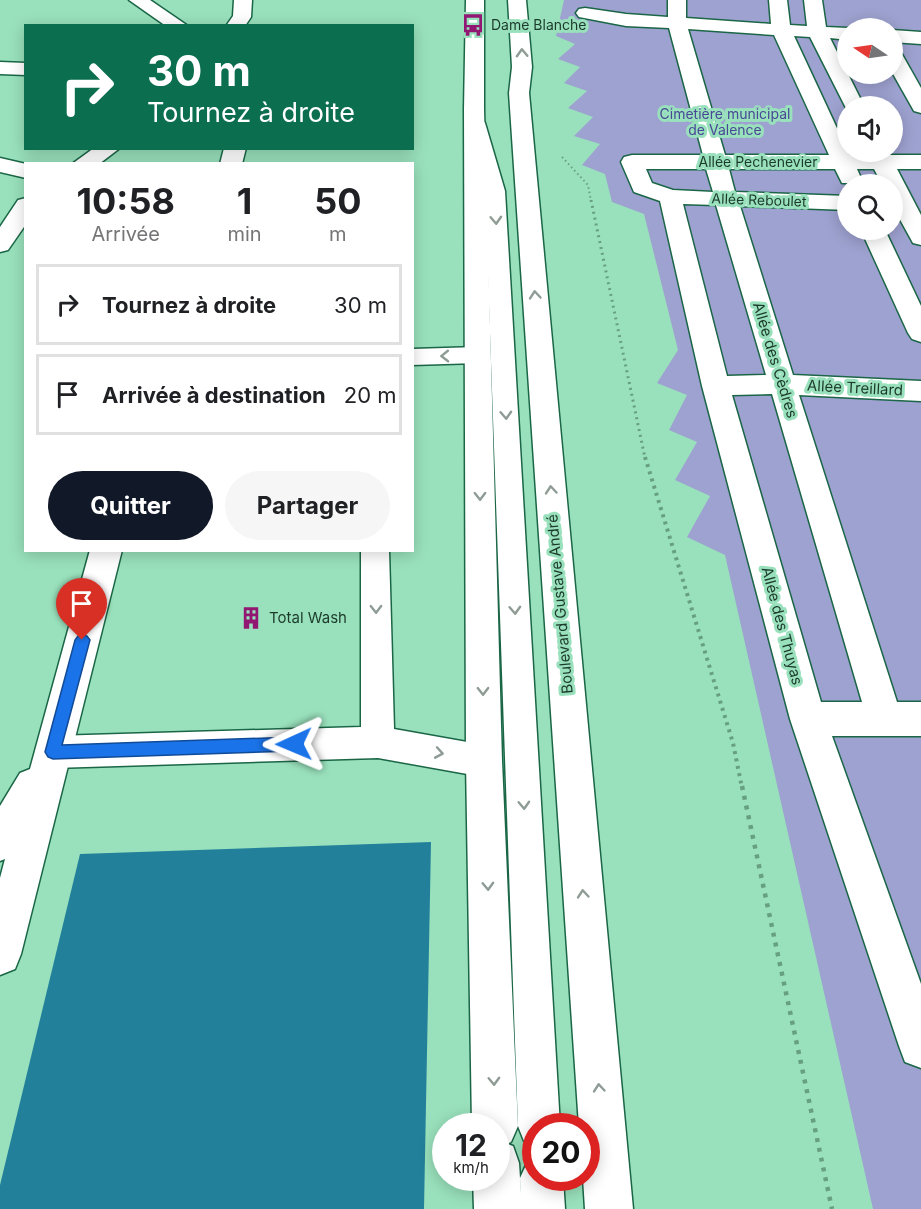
<!DOCTYPE html>
<html lang="fr">
<head>
<meta charset="utf-8">
<style>
  :root { --surface:#fff; --page:#f6f6f6; --text:#202124; --muted:#757577; --line:#e0e0e0; --accent:#111827 }
  body { margin:0; font-family:Inter,sans-serif; background:var(--page); color:var(--text); height:100vh; display:flex; flex-direction:column; font-size:22px; white-space:nowrap }
  * { box-sizing:border-box; margin:0 }
  p { font-size:20px; color:var(--muted) }
  .icon { flex:none; width:33px; height:33px; fill:none; stroke:currentColor; stroke-width:2; stroke-linecap:round; stroke-linejoin:round }
  .map { position:relative; flex:1; overflow:hidden }
  .panel { position:absolute; left:24px; top:162px; width:390px; height:390px; display:flex; flex-direction:column; background:var(--surface); border-radius:0px; box-shadow:0 3px 15px #0003 }
  .panel>* { flex:none }
  .hud { position:absolute; left:24px; top:24px; width:390px; height:126px; border-radius:0px; box-shadow:0 3px 15px #0003; background:#0b6e4f; color:#fff; overflow:hidden }
  .needle { width:39px; rotate:283deg }
  .fabs { position:absolute; left:837px; top:18px; display:grid; gap:12px }
  .fabs a { display:grid; place-items:center; width:66px; height:66px; border-radius:50%; background:var(--surface); box-shadow:0 3px 15px #0003; font-size:30px }
  .speed { position:absolute; left:432px; top:1113px; display:flex; gap:12px; font-size:30px; font-weight:700; text-align:center }
  .speed>* { display:grid; place-content:center; width:78px; height:78px; border-radius:50%; background:var(--surface); box-shadow:0 3px 15px #0003; line-height:1 }
  .speed small { font-size:15px; font-weight:400 }
  .speed .limit { border:9px solid #d22; background:#fff; color:#111 }
  .pin { position:absolute; display:grid; place-items:center; width:51px; height:51px; color:#fff; margin:-62px -26px; border-radius:50% 50% 50% 0; rotate:-45deg; box-shadow:0 0 6px #0007 }
  .pin .icon { rotate:45deg }
  .me { position:absolute; width:66px; margin:-33px; rotate:269deg; stroke-linejoin:round; filter:drop-shadow(0 0 4px #0008) }
  .turn { display:flex; align-items:center; gap:21px; height:126px; padding:0 24px; font-size:27px }
  .turn .icon { width:78px; height:78px; stroke-width:2.5 }
  .turn b { display:block; font-size:42px; line-height:51px }
  .eta { display:flex; justify-content:space-evenly; align-items:center; height:102px; text-align:center }
  .eta b { font-size:36px; font-weight:700; line-height:42px }
  .action { display:flex; gap:12px; margin-top:auto; padding:12px 24px }
  .action a { flex:1; height:69px; border-radius:36px; background:var(--accent); color:#fff; font-size:24px; font-weight:700; line-height:69px; text-align:center }
  .action a+a { background:var(--page); color:var(--text) }
  ul { padding:0; list-style:none }
  li { display:flex; align-items:center; gap:18px; height:81px; margin:0 12px 9px; padding:0 12px; border:3px solid var(--line); border-radius:0px }
  li div { flex:1 }
  li b { display:block; font-size:22px }
  li em { font-style:normal }
  .map>svg:first-child { display:block }
  .green { fill:#9ea2d0; fill-rule:evenodd }
  .water { fill:#22809a }
  .lines { fill:none; stroke-linecap:round; stroke-linejoin:round }
  .lane-casing { stroke:#1a6646; stroke-width:3 }
  .street-casing { stroke:#1a6646; stroke-width:3 }
  .primary-casing { stroke:#1a6646; stroke-width:3 }
  .path-far3 { stroke:#679f83; stroke-width:2; stroke-dasharray:1.5 3; stroke-linecap:butt }
  .path-far2 { stroke:#679f83; stroke-width:3; stroke-dasharray:2 4; stroke-linecap:butt }
  .path-far1 { stroke:#679f83; stroke-width:4; stroke-dasharray:3 4.5; stroke-linecap:butt }
  .path { stroke:#679f83; stroke-width:4.5; stroke-dasharray:4 6; stroke-linecap:butt }
  .lane { fill:#fff; fill-rule:evenodd }
  .street { fill:#fff; fill-rule:evenodd }
  .primary { fill:#fff; fill-rule:evenodd }
  .oneway { stroke:#8e9c95 }
  .route { fill:#1a73e8; stroke:#114b97; stroke-width:1.5 }
  .labels { text-anchor:middle; stroke-width:6; stroke-linejoin:round; paint-order:stroke }
  .far-poi-label { font-size:14px; fill:#1c3a2b; stroke:#99e1bc; text-anchor:start }
  .far-park-label { font-size:14px; fill:#494895; stroke:#99e1bc }
  .far-street-label { font-size:14px; fill:#1c3a2b; stroke:#99e1bc }
  .street-label { font-size:15px; fill:#1c3a2b; stroke:#99e1bc }
  .poi-label { font-size:15px; fill:#1c3a2b; stroke:#99e1bc; text-anchor:start }
</style>
</head>
<body>
<div class="map">
<svg width="921" height="1209" viewBox="0 0 921 1209">
  <rect width="100%" height="100%" fill="#99e1bc"/>
  <!-- green -->
  <path class="green" d="M564,0h357v1209h-48l-148,-654 -38,-18 23,-41 -35,-16 22,-38 -28,-12 18,-35 -30,-12 21,-33 -34,-136 -32,-12 -7,-28 -23,-9 18,-21 -26,-8 19,-19 -25,-9 19,-17 -23,-8 16,-16 -22,-8 17,-15 -19,-8zM848,28h44v46h-44zM848,106h44v46h-44zM848,184h44v46h-44z"/>
  <!-- water -->
  <polygon class="water" points="431,842 424,1209 0,1209 0,1185 80,854"/>
  <g class="lines">
    <!-- lane casing -->
    <g class="lane-casing">
      <g id="lane">
        <polygon points="475,117 482,119 485,123 505,191 560,1126 536,1126 536,1145 524,1141 518,1126 485,191 465,123 468,119"/>
        <polygon points="478,347 487,349 490,355 487,361 478,363 412,365 412,349"/>
        <polygon points="361,550 389,550 394,729 484,745 496,750 501,761 496,772 484,777 378,758 53,768 41,763 36,752 41,741 53,736 361,727"/>
        <polygon points="536,1159 536,1178 563,1178 565,1209 521,1209 520,1178 527,1163"/>
      </g>
    </g>
    <!-- street casing -->
    <g class="street-casing">
      <g id="street">
        <polygon points="129,0 150,0 188,26 166,26"/>
        <polygon points="234,0 252,0 251,17 245,26 226,26 233,16"/>
        <path d="M668,0h18v18l85,6 -2,-24h18l3,25 17,1 -3,-26h18l4,27 22,1v12l-18,-2 34,68h-16l-1,4 -37,-73 -16,-1 54,116 2,3h18l-1,-3h20l3,3h31v14h-24l24,46v30l-8,-2 -21,-38v-21h-10l-8,-15h-17l4,9 -3,5h-16l-7,-14h-106l6,23 113,4v14l-108,-4 53,169 128,6v20l-122,-6 98,307h24v34h-89l89,248v84l-16,-6 -6,-16 -109,-327 -88,-333 -42,-185 -26,-9 -13,-30 3,-5 8,-2h71l-34,-127 -43,-2 -47,-9 -3,-4 3,-4 6,-1 41,6 42,3zM688,29l86,6 55,120h-104zM646,169h60l7,23 -40,-2 -21,-7zM683,204l33,1 50,170 -39,1zM772,394l90,308h-41l-89,-307z"/>
        <polygon points="892,30 921,32 921,44 892,42"/>
        <polygon points="892,47 899,49 921,88 921,113 914,111 892,72"/>
        <polygon points="0,62 26,63 26,75 0,74"/>
        <polygon points="94,148 120,148 99,164 72,164"/>
        <polygon points="224,148 246,148 242,164 220,164"/>
        <polygon points="0,158 26,164 26,178 0,172"/>
        <polygon points="26,198 26,224 8,250 0,252 0,227 18,200"/>
        <polygon points="861,230 885,230 921,306 921,342 912,339 908,333"/>
        <polygon points="90,550 122,550 21,954 15,969 0,975 0,878 5,859 0,861 0,806 20,773 30,769"/>
      </g>
    </g>
    <!-- primary casing -->
    <g class="primary-casing">
      <g id="primary">
        <polygon points="466,0 484,0 484,109 502,761 518,1126 511,1142 507,1144 513,1146 519,1163 522,1209 474,1209 473,1178 496,1178 496,1126 472,1126 466,761 464,109"/>
        <polygon points="508,0 526,0 532,67 529,93 633,1209 585,1209 583,1178 586,1178 586,1126 579,1126 509,93 512,67"/>
      </g>
    </g>
    <!-- path-far3 -->
    <polyline class="path-far3" points="562,157 588,185 591,201"/>
    <!-- path-far2 -->
    <polyline class="path-far2" points="591,200 645,458"/>
    <!-- path-far1 -->
    <polyline class="path-far1" points="645,457 733,743 742,788"/>
    <!-- path -->
    <polyline class="path" points="742,786 832,1209"/>
    <!-- lane -->
    <use href="#lane" class="lane"/>
    <!-- street -->
    <use href="#street" class="street"/>
    <!-- primary -->
    <use href="#primary" class="primary"/>
  </g>
  <!-- one-way arrows -->
  <defs><path id="oneway-chevron" d="M-2-3.5L2.5 0L-2 3.5" fill="none" stroke-width="1.6" stroke-linecap="round" stroke-linejoin="round" transform="scale(1.5)"/></defs>
  <g class="oneway">
    <use href="#oneway-chevron" transform="translate(522 53) rotate(-92)"/>
    <use href="#oneway-chevron" transform="translate(496 220) rotate(87)"/>
    <use href="#oneway-chevron" transform="translate(535 295) rotate(-95)"/>
    <use href="#oneway-chevron" transform="translate(445 356) rotate(179)"/>
    <use href="#oneway-chevron" transform="translate(506 415) rotate(87)"/>
    <use href="#oneway-chevron" transform="translate(551 490) rotate(-95)"/>
    <use href="#oneway-chevron" transform="translate(480 496) rotate(89)"/>
    <use href="#oneway-chevron" transform="translate(376 609) rotate(89)"/>
    <use href="#oneway-chevron" transform="translate(515 610) rotate(87)"/>
    <use href="#oneway-chevron" transform="translate(483 691) rotate(89)"/>
    <use href="#oneway-chevron" transform="translate(439 753) rotate(10)"/>
    <use href="#oneway-chevron" transform="translate(524 805) rotate(87)"/>
    <use href="#oneway-chevron" transform="translate(488 886) rotate(88)"/>
    <use href="#oneway-chevron" transform="translate(583 894) rotate(-95)"/>
    <use href="#oneway-chevron" transform="translate(494 1081) rotate(88)"/>
    <use href="#oneway-chevron" transform="translate(599 1088) rotate(-95)"/>
  </g>
  <!-- route -->
  <polygon class="route" points="82,634 87,636 90,640 62,745 294,737 299,739 301,744 299,749 294,751 53,759 48,757 45,752 75,640 78,636"/>
  <!-- icons -->
  <defs>
    <g id="bus-bare" transform="scale(1.8)"><path d="M-5-6H5V4H4V6H2V4H-2V6H-4V4H-5ZM-3.5-4V0h7V-4ZM-3.5 1.2v1.5H-2V1.2ZM2 1.2v1.5H3.5V1.2Z" fill="#921773" stroke="#99e1bc" stroke-width="2.5" paint-order="stroke"/></g>
    <g id="building-bare" transform="scale(1.8)"><path d="M-4-6H4V6H1V3H-1V6H-4ZM-2.5-4.3h1.7v1.8h-1.7ZM.8-4.3h1.7v1.8H.8ZM-2.5-1h1.7V.8h-1.7ZM.8-1h1.7V.8H.8Z" fill="#921773" stroke="#99e1bc" stroke-width="2.5" paint-order="stroke"/></g>
  </defs>
  <g fill-rule="evenodd">
    <use href="#bus-bare" x="473" y="25"/>
    <use href="#building-bare" x="251" y="618"/>
  </g>
  <g class="labels">
    <!-- far-poi labels -->
    <g class="far-poi-label">
      <text x="491" y="30">Dame Blanche</text>
    </g>
    <!-- far-park labels -->
    <g class="far-park-label">
      <text x="725" y="119">Cimetière municipal<tspan x="725" dy="16">de Valence</tspan></text>
    </g>
    <!-- far-street labels -->
    <g class="far-street-label">
      <text x="758" y="167">Allée Pechenevier</text>
      <text transform="translate(759 200) rotate(2)" y="5">Allée Reboulet</text>
    </g>
    <!-- street labels -->
    <g class="street-label">
      <text transform="translate(775 360) rotate(73)" y="5">Allée des Cèdres</text>
      <text transform="translate(855 388) rotate(3)" y="5">Allée Treillard</text>
      <text transform="translate(560 604) rotate(-95)" y="5">Boulevard Gustave André</text>
      <text transform="translate(782 626) rotate(75)" y="5">Allée des Thuyas</text>
    </g>
    <!-- poi labels -->
    <g class="poi-label">
      <text x="269" y="623">Total Wash</text>
    </g>
  </g>
</svg>
<div class="fabs">
<a><svg class="needle" viewBox="-14 -14 28 28"><path d="M0-13l5 13h-10z" fill="#e53935"/><path d="M0 13l5-13h-10z" fill="#757577"/></svg></a>
<a><svg class="icon" aria-label="sound" viewBox="0 0 24 24"><path d="M4 9h4l5-4v14l-5-4H4zM17 9q2 3 0 6"/></svg></a>
<a><svg class="icon" aria-label="search" viewBox="0 0 24 24"><circle cx="10" cy="10" r="6"/><path d="M15 15l6 6"/></svg></a>
</div>
<div class="speed"><div>12<small>km/h</small></div><div class="limit">20</div></div>
<div class="pin" style="left:82px;top:640px;background:#d93025"><svg class="icon" aria-label="arrive" viewBox="0 0 24 24"><path d="M6 21V4h12l-3 4 3 4H6"/></svg></div>
<svg class="me" style="left:294px;top:744px" viewBox="-20 -20 40 40"><path d="M0-17L14 15 0 8-14 15z" fill="#1a73e8" stroke="#fff" stroke-width="4"/></svg>
<div class="hud">
<div class="turn"><svg class="icon" aria-label="right" viewBox="0 0 24 24"><path d="M7 20v-9h11M14 6l5 5-5 5"/></svg><div><b>30 m</b>Tournez à droite</div></div>
</div>
<section class="panel">
<div class="eta">
<div><b>10:58</b><p>Arrivée</p></div>
<div><b>1</b><p>min</p></div>
<div><b>50</b><p>m</p></div>
</div>
<ul>
<li><svg class="icon" aria-label="right" viewBox="0 0 24 24"><path d="M7 20v-9h11M14 6l5 5-5 5"/></svg><div><b>Tournez à droite</b></div><em>30 m</em></li>
<li><svg class="icon" aria-label="arrive" viewBox="0 0 24 24"><path d="M6 21V4h12l-3 4 3 4H6"/></svg><div><b>Arrivée à destination</b></div><em>20 m</em></li>
</ul>
<div class="action"><a>Quitter</a><a>Partager</a></div>
</section>
</div>
</body>
</html>
